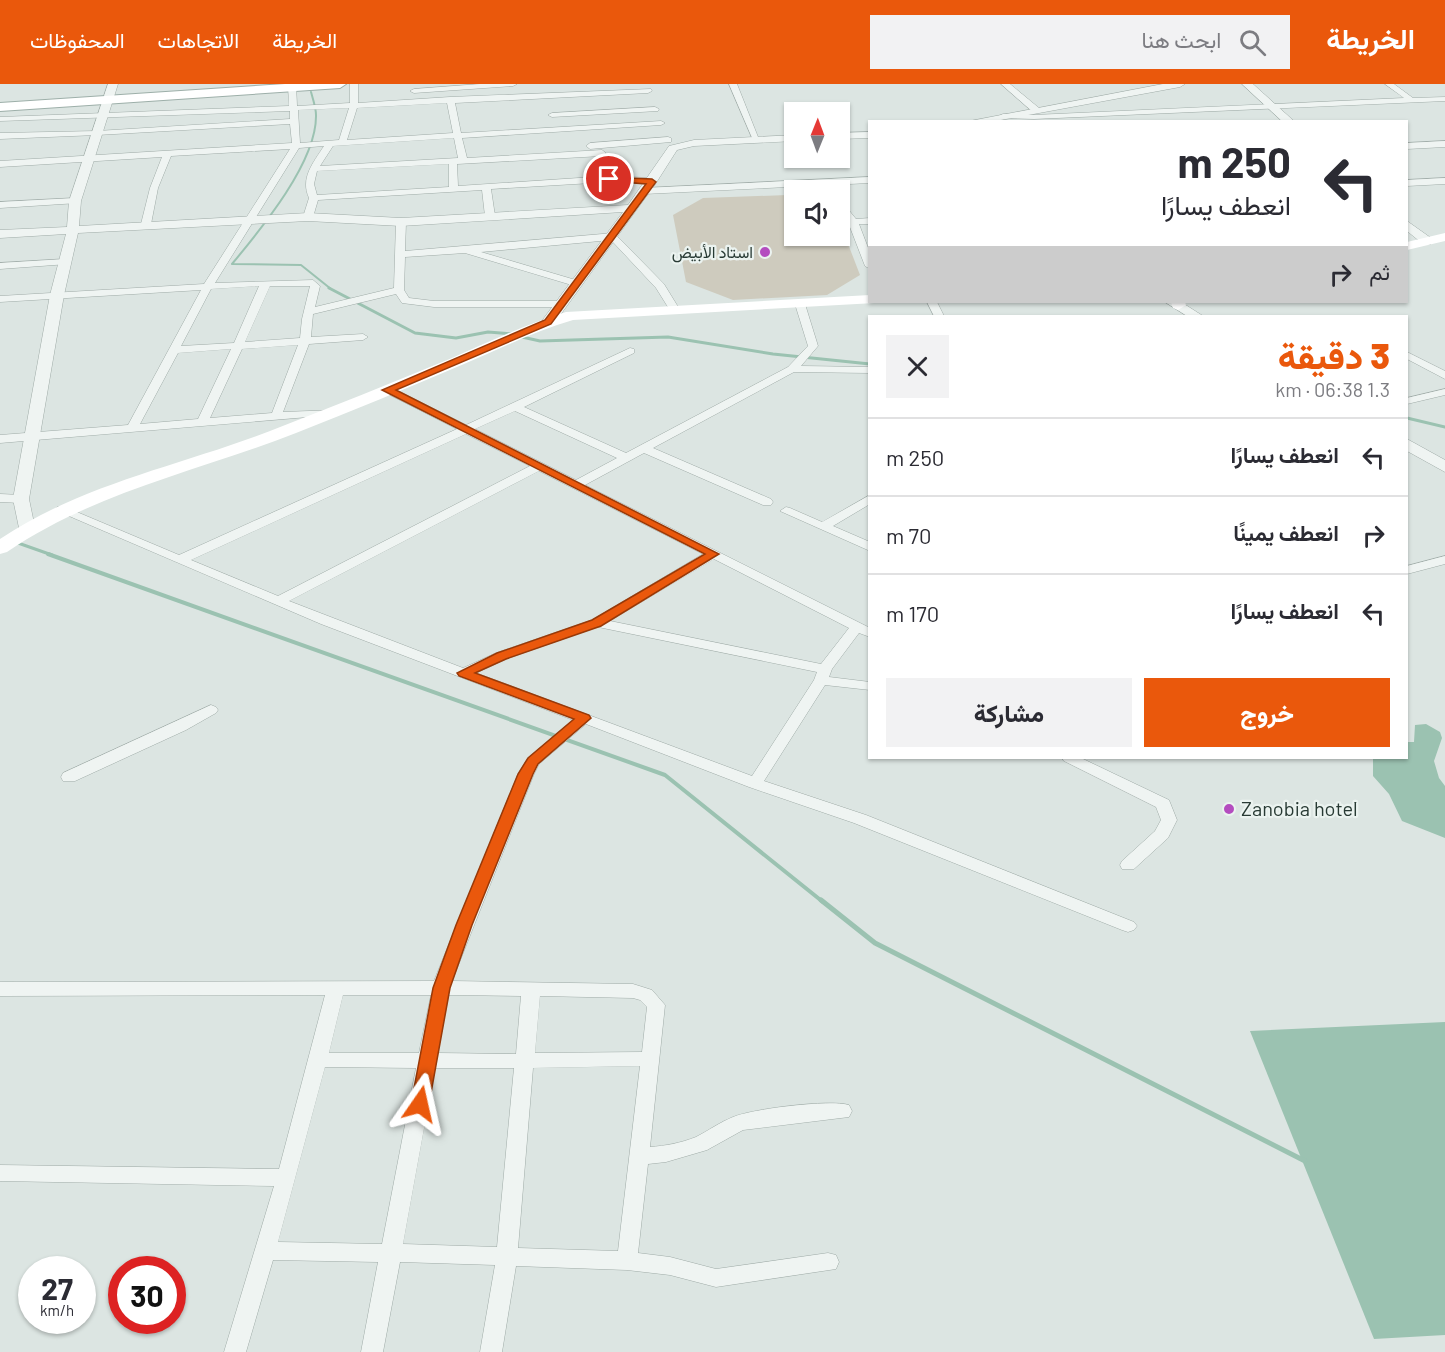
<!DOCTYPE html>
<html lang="ar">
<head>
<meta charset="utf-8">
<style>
  :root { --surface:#fff; --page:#f2f2f3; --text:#2b2b33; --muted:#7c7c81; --line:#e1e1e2; --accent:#ea580c }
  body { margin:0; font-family:Barlow,Vazirmatn,sans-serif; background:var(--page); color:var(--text); direction:rtl; height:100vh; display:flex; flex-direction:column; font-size:22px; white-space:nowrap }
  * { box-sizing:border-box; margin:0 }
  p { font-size:20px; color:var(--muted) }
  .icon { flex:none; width:33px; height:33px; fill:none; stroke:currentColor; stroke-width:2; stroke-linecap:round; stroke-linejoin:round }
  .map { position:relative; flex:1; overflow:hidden; direction:ltr }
  .sheet { position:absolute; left:868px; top:231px; width:540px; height:444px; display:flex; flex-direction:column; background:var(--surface); border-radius:0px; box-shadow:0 2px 4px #0004; direction:rtl }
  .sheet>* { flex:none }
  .banner { position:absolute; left:868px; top:36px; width:540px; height:183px; border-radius:0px; box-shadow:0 2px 4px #0004; direction:rtl; background:#fff; color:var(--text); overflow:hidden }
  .needle { width:39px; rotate:1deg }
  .tools { position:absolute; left:784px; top:18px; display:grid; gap:12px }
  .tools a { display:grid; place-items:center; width:66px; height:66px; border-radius:0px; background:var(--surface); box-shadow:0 2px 4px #0004; font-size:30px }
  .speed { position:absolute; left:18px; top:1172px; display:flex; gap:12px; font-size:30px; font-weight:700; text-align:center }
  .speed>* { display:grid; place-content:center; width:78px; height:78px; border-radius:50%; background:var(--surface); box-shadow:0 2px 4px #0004; line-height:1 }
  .speed small { font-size:15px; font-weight:400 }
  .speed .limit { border:9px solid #d22; background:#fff; color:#111 }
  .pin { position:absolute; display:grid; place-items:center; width:51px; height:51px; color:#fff; margin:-26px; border:3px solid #fff; border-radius:50%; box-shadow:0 2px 6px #0007 }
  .me { position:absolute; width:66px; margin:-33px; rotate:11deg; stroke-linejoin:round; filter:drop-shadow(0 0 4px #0008) }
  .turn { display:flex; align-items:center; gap:21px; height:126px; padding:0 18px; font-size:27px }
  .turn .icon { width:78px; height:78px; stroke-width:2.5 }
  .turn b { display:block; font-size:42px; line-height:51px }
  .then { display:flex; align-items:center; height:57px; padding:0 18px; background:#0003; gap:12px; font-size:22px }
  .round { display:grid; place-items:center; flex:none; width:63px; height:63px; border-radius:0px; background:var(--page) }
  .headline { display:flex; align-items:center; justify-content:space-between; height:102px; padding:0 18px }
  h1 { font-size:36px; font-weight:800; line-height:45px; color:var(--accent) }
  .button { display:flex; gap:12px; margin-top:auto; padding:12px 18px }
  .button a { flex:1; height:69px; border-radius:0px; background:var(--accent); color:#fff; font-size:24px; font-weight:800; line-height:69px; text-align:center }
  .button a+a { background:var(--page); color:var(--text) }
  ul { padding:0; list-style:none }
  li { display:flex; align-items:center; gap:18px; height:78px; padding:0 18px; border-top:2px solid var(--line) }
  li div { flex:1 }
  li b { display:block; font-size:22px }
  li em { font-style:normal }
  header { display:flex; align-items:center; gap:36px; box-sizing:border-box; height:84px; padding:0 30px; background:var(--accent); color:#fff }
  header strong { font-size:28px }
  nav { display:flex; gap:33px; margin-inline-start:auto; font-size:21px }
  .search { width:420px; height:54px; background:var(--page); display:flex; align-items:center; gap:15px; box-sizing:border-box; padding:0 21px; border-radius:0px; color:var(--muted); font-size:22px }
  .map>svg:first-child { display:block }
  .green { fill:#cecbbe }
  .water { fill:#9bc2b1 }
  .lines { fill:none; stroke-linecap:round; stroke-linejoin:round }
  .stream-far3 { stroke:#9bc2b1; stroke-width:2 }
  .stream-far2 { stroke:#9bc2b1; stroke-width:3 }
  .stream-far1 { stroke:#9bc2b1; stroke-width:4 }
  .stream { stroke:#9bc2b1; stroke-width:5 }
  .minor-casing { stroke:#9faba7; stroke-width:1 }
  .tertiary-casing { stroke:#9faba7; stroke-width:1 }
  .primary-casing { stroke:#9dafa9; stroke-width:2 }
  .minor { fill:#eff4f2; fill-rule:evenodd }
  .tertiary { fill:#eff4f2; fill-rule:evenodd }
  .secondary { fill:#fff; fill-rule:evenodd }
  .primary { fill:#fff; fill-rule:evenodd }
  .route { fill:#ea580c; stroke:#983908; stroke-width:1.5 }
  .poi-dot { fill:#b44cbf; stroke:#ebf3f0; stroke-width:2 }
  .labels { text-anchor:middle; stroke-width:4.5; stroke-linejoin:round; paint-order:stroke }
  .far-poi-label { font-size:16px; fill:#283a34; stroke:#ebf3f0; text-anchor:end }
  .poi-label { font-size:20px; fill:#283a34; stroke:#ebf3f0; text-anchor:start }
</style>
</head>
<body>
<header>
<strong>الخريطة</strong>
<div class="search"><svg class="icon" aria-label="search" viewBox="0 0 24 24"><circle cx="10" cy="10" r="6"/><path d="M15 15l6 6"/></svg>ابحث هنا</div>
<nav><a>الخريطة</a><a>الاتجاهات</a><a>المحفوظات</a></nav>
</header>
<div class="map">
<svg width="1445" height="1268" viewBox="0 0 1445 1268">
  <rect width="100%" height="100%" fill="#dce5e2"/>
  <!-- green -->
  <polygon class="green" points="787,111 795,113 795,152 840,152 840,139 860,191 827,211 733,216 686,198 673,131 703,114"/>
  <!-- water -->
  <g class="water">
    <polygon points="1426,640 1440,648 1442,654 1434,677 1439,694 1445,702 1445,754 1402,737 1389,710 1373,692 1373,674 1407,674 1407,658 1414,658 1415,641"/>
    <polygon points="1445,938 1445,1251 1374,1255 1250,947"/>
  </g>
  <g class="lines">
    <!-- stream-far3 -->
    <path class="stream-far3" d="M311,8c2,7 5,16 5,23 1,47 -55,114 -84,149l69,1 30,24"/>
    <!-- stream-far2 -->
    <g class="stream-far2">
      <polyline points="329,204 415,249 456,254 488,248 512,250"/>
      <polyline points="522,253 540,257 668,253 773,270 870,280"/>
      <polyline points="1407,334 1445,343"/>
      <polyline points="18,459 52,471"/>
    </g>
    <!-- stream-far1 -->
    <polyline class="stream-far1" points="48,470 665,691 823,818"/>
    <!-- stream -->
    <polyline class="stream" points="821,816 875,859 1305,1077"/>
    <!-- minor casing -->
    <g class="minor-casing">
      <g id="minor">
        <path d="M288,0h8l1,22 53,-3v-19h8v19l92,-6 201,-8 1,2 -4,2 -193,10 6,30 200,-12 4,2 -4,2 -199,13 5,20 135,-8 4,3 -4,3 -145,8 1,22 151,-10 43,2 4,3 -4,3 -43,-2 -118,7 4,27 -5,3 -5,-3 -3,-26 -164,10 -5,17 -5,3 -5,-3 6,-19c-9,-20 4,-35 15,-52l-25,2 -84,135 98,-3 7,6 -5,21 79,-19 2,-66 5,-3 5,3 -1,29 209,-18 50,51 16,26 -9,2 -15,-24 -45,-48 -130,12 98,29v4l-4,1 -110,-33 -60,4 -1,33 5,8 25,3h125l5,3 -5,3h-125l-32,-4 -6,-9 -83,20 -2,23 52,-3 5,3 -5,3 -54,4 -26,68 53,-2v4l-4,1 -332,28v-8l128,-10 73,-135 -201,12v-6l204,-12 86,-135 -119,7 -13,32 -7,36 -5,3 -5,-3 9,-36 12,-31 -162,10v-6l292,-18 -2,-19 -193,11 -97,4v-6l97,-2 193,-12v-8l-290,10v-4l289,-11zM447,19l6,30 -106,7 10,-32zM349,24l-10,32 -39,3 -2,-33zM454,54l4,20 -138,8 13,-20zM449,80v23l-132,8 -3,-11 3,-13zM259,202l-25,57 -53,3 30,-57zM270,202h40l-8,33 -2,19 -55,4zM298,261l-26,68 -62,5 32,-69zM231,265l-33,70 -58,5 38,-71z"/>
        <polygon points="480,0 517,0 513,2 414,9 410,7 414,5"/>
        <polygon points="729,0 737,0 760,58 753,56"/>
        <polygon points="1001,0 1010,0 1039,24 1039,28 1033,28"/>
        <polygon points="1385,0 1394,0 1413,14 1445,13 1445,17 1034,35 1003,34 999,32 1003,30 1034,31 1404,14"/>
        <polygon points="655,23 659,25 658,27 552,33 548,31 552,29"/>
        <polygon points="668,53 671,54 671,58 590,65 586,62 590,59"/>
        <polygon points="1445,57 1445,63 1407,65 1407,59"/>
        <polygon points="870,93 870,99 644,110 640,107 644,104"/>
        <polygon points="1445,94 1445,100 1407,102 1407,96"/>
        <polygon points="75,114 78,115 78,119 0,124 0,118"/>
        <polygon points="840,118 843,119 856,135 870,134 870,140 859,140 870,169 870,185 865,182 848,138 840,127"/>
        <polygon points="65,175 68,176 68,180 0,185 0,179"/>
        <path d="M800,217l5,3 13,42 -17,20 69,1v6l-76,-1 -141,76 118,51 2,3 -2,3h-8l-119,-52 -59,32 285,143v9l-11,-4 -27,36 -3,8 41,5v8l-45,-5 -61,96 102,34 268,107 3,4 -3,4 -6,2 -6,-2 -268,-107 -105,-36 -163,-63 -47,40 -5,10 -82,207 181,3 19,6 13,15 -15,142c15,-1 31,-4 46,-10 12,-6 24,-15 37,-20 19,-8 97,-18 116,-12l3,6 -3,6 -106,13 -36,20 -41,12 -18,2 -10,89 32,4 46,12 112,-16 8,2 3,7 -3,7 -120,18 -46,-12 -43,-5 -111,-4 -14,86h-22l15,-87 -95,-3 -17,90h-22l17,-90 -105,-2 -27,92h-22l50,-166 -274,-5v-16l279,4 46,-174 -325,1v-14l434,-1 84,-207 10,-16 45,-38 -252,-96 -266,-114 2,-3h8l114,48 278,-126 -73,-37v-4h8l74,37 164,-77 4,1v4l-110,54 102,46 162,-86 20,-21 -13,-42zM515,327l102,47 -41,22 -101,-51zM466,350l64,32 -252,130 -87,-36zM539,387l164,83 -111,66 -96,33 -33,15 -174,-67zM714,475l135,69 -28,36 -211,-43zM598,543l219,45 -3,8 -62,96 -276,-103 30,-14zM343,911h88l-12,58h-90zM449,911l72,1 -5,58 -78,-1zM540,912l93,2 7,2 7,7 -5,45 -107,1zM640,982l-22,185 -100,-3 15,-180zM325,983l91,1 -34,176 -104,-2zM435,984h79l-17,179 -94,-3z"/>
        <polygon points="927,218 937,218 944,232 934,232"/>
        <polygon points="1407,268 1445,287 1445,295 1407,275"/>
        <polygon points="1445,305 1445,311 1407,320 1407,314"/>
        <polygon points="0,410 21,411 27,415 21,419 0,418"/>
        <polygon points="870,411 870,420 833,442 870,458 870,467 780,427 786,423 790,424 822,438"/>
        <polygon points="1445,472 1445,480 1407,490 1407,482"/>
        <polygon points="211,621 216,623 218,626 216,629 186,646 75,697 63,697 61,693 63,689"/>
        <polygon points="1062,674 1081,674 1169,716 1177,736 1168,754 1134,785 1122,785 1120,781 1122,777 1155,747 1161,736 1156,723 1064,677"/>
      </g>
    </g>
    <!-- tertiary casing -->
    <g class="tertiary-casing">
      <g id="tertiary">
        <polygon points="108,0 118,0 81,117 79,142 308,129 401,134 628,121 669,62 694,56 795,51 795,57 694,62 677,66 656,99 553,241 548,242 541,238 623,128 401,142 308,137 78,149 64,211 29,415 35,444 27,449 19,444 13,415 50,211 66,150 0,154 0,146 67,143 69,117"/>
        <polygon points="1163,0 1185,0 1180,3 990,38 965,38"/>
        <polygon points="1242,0 1253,0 1295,38 1283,38"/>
        <polygon points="870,48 870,54 840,55 840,49"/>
        <polygon points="1407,137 1431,154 1433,157 1431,160 1423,160 1407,147"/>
        <polygon points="1165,218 1181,218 1203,232 1187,232"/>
        <polygon points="1407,355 1445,376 1445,388 1407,367"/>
      </g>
    </g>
    <!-- primary casing -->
    <g class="primary-casing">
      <polygon id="primary" points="285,0 346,0 340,4 0,27 0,19"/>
    </g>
    <!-- minor -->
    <use href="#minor" class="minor"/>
    <!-- tertiary -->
    <use href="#tertiary" class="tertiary"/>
    <!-- secondary -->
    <g class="secondary">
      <polygon points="1445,149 1445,157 1407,166 1407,158"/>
      <path d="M870,211v7h7l-2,1 -302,17c-38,11 -73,29 -109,44 -56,24 -112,47 -168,69 -100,39 -199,58 -289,119l-7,2v-15c82,-55 179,-73 270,-108 61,-24 122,-48 182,-73 38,-17 75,-34 114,-46z"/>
      <polygon points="1171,218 1185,218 1186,221 1178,226 1173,224"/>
    </g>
    <!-- primary -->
    <use href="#primary" class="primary"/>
  </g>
  <!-- route -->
  <polygon class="route" points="606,93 652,95 656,98 551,240 396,306 719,470 601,542 506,575 475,589 589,631 591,634 538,680 533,690 472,841 450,904 429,1020 426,1025 420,1027 414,1025 411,1020 433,904 456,841 518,690 528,674 574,635 459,592 457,589 497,569 592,536 705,470 382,306 545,236 646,100 609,97 605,95"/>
  <!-- markers -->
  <g class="poi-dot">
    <circle cx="765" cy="168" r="6"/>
    <circle cx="1229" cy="725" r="6"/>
  </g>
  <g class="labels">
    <!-- far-poi labels -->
    <g class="far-poi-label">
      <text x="753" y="174">استاد الأبيض</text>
    </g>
    <!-- poi labels -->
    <g class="poi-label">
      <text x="1241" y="732">Zanobia hotel</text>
    </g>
  </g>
</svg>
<div class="tools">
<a><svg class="needle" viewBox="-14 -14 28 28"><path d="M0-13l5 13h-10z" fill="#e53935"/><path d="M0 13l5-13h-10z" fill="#7c7c81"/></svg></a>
<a><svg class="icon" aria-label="sound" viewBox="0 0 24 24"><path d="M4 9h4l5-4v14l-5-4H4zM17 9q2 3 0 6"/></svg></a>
</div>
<div class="speed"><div>27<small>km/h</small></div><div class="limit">30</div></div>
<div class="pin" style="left:609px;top:95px;background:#d93025"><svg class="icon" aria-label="arrive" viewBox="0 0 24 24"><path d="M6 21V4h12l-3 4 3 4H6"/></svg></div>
<svg class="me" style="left:420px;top:1020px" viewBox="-20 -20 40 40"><path d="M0-17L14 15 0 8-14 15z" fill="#ea580c" stroke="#fff" stroke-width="4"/></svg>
<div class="banner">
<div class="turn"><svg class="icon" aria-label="left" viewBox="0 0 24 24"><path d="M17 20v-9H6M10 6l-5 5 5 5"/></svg><div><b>250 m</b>انعطف يسارًا</div></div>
<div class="then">ثم<svg class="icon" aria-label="right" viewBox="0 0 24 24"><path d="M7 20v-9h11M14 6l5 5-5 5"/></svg></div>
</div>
<section class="sheet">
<div class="headline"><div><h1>3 دقيقة</h1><p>1.3 km · 06:38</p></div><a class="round"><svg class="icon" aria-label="close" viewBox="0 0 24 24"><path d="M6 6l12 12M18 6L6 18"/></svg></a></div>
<ul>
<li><svg class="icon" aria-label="left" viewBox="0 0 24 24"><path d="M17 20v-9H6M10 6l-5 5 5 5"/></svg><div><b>انعطف يسارًا</b></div><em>250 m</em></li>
<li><svg class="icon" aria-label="right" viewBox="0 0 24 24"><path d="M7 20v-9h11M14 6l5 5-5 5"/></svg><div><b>انعطف يمينًا</b></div><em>70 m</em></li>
<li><svg class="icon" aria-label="left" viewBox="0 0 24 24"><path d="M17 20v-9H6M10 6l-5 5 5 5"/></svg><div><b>انعطف يسارًا</b></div><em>170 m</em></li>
</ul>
<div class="button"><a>خروج</a><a>مشاركة</a></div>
</section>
</div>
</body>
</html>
